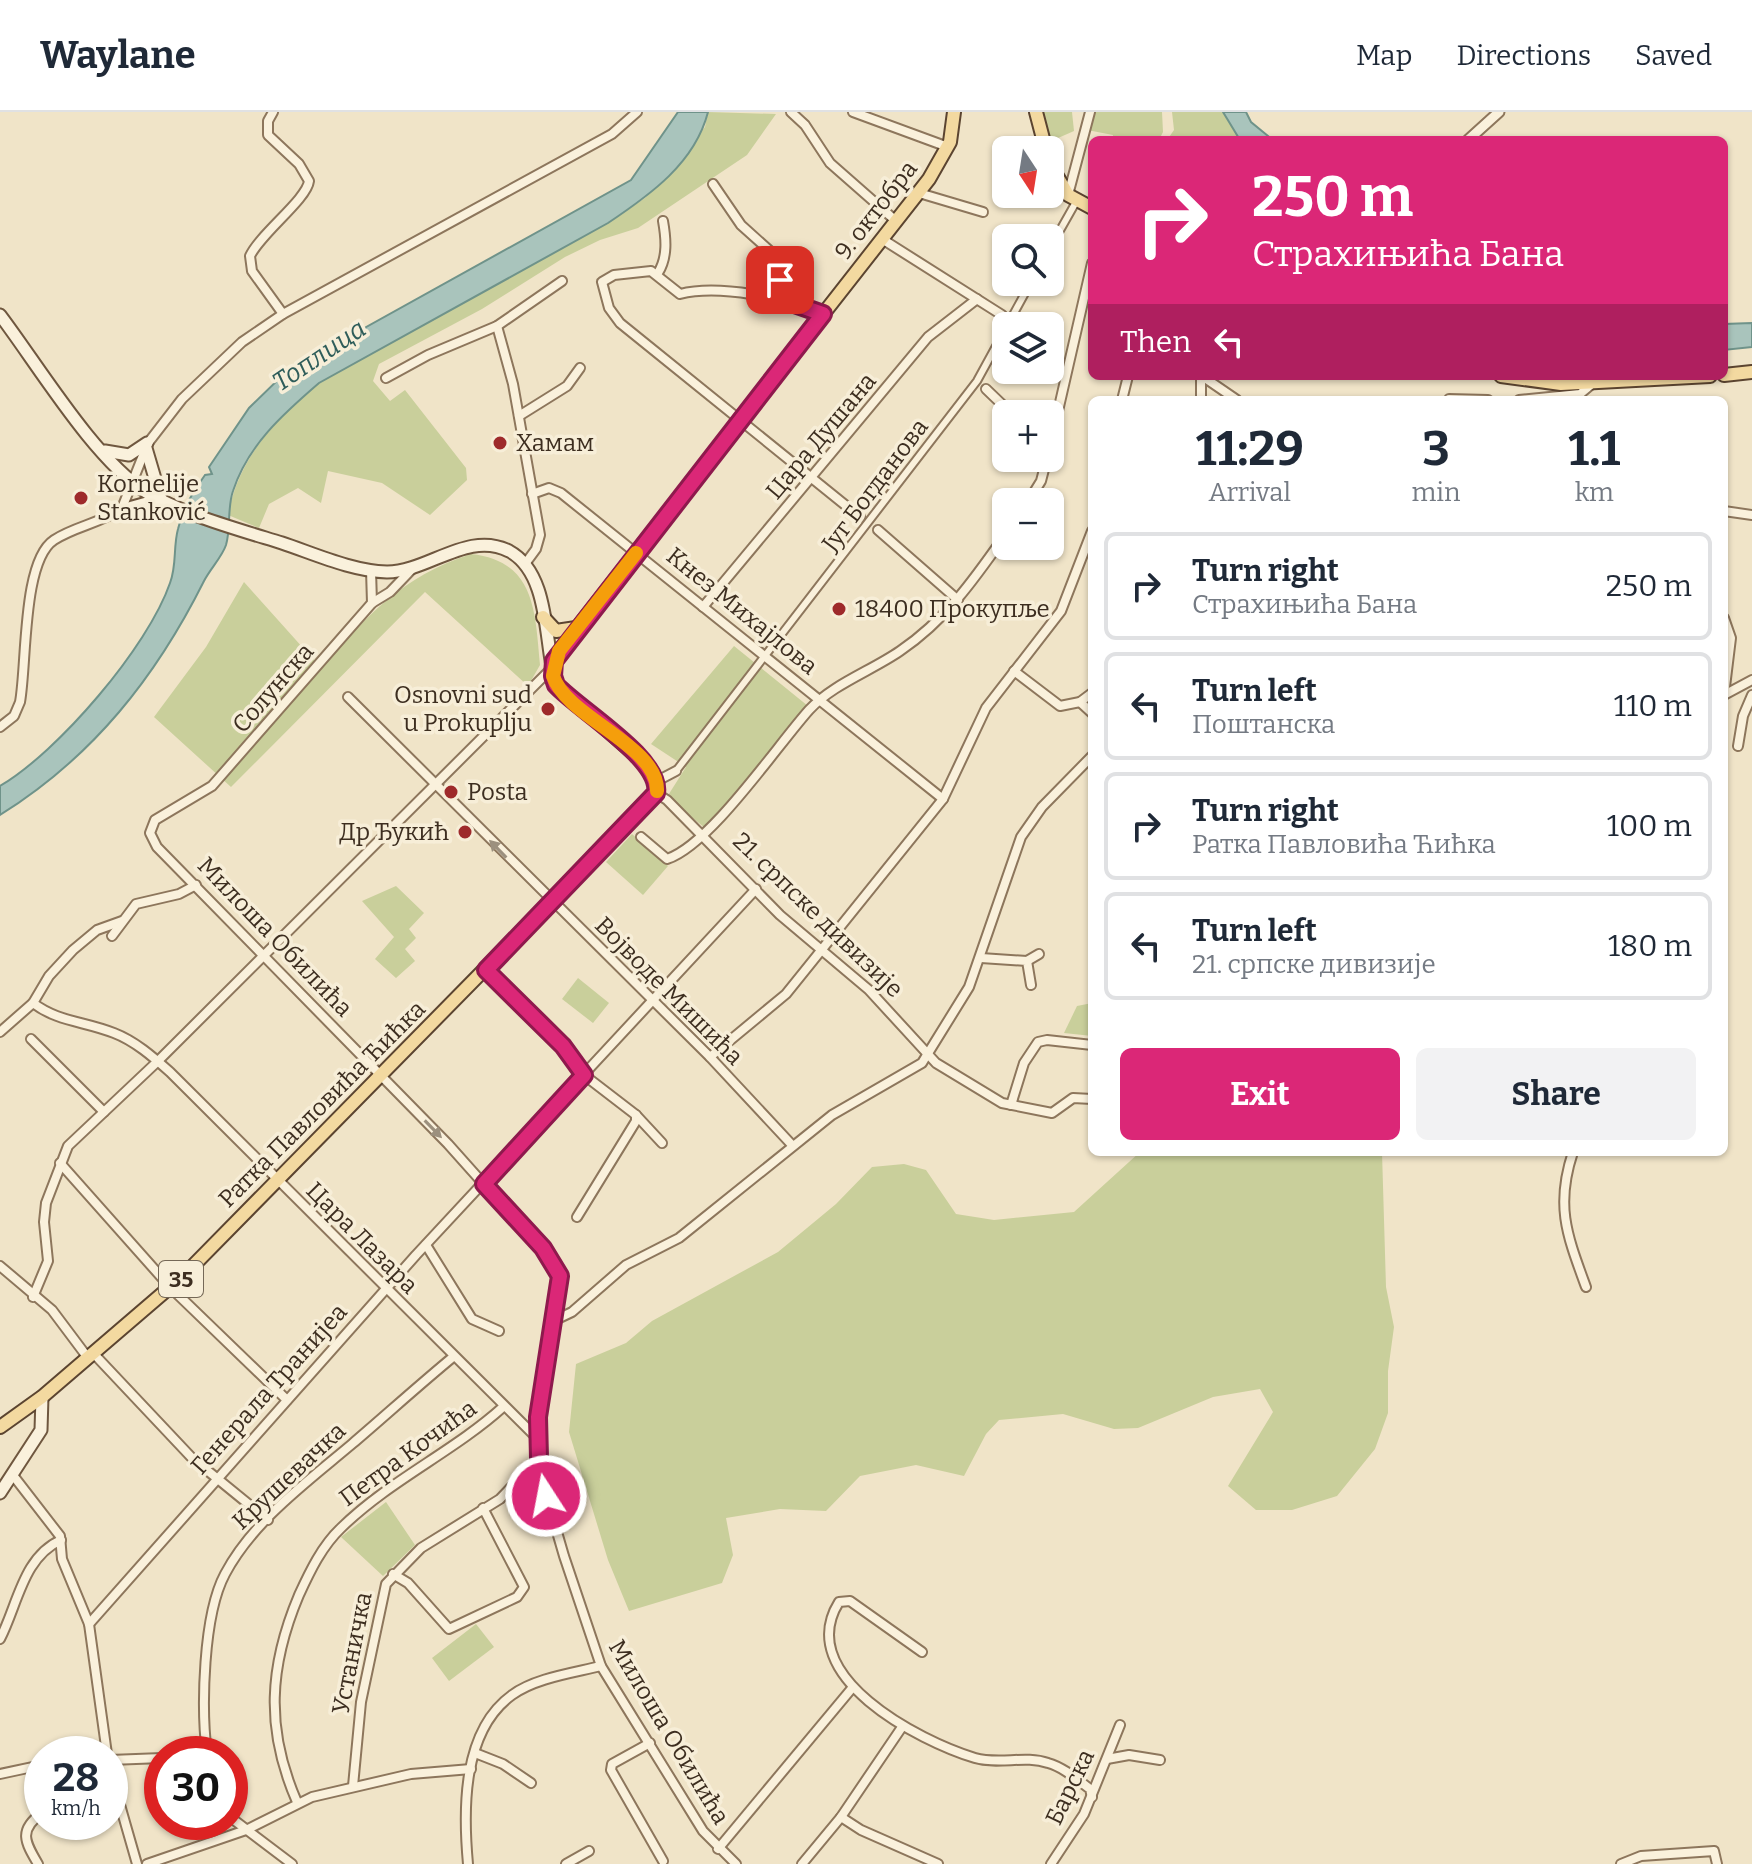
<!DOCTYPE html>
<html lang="en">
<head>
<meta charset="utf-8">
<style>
  :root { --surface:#fff; --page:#f2f2f3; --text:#1f2937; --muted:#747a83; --line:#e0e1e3; --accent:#db2777 }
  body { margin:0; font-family:Bitter,serif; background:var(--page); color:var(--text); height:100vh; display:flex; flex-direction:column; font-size:30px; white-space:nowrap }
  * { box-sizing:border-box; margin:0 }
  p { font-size:26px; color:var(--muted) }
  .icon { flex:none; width:44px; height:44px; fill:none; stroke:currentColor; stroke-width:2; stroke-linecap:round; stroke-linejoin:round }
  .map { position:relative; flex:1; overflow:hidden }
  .sheet { position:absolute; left:1088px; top:284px; width:640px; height:760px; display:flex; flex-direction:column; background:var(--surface); border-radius:12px; box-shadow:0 2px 6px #0004 }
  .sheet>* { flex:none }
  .guide { position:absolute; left:1088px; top:24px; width:640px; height:244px; border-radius:12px; box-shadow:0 2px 6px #0004; background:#db2777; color:#fff; overflow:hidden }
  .needle { width:52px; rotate:168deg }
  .buttons { position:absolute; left:992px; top:24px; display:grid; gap:16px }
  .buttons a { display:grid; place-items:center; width:72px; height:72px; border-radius:12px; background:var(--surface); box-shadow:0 2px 6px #0004; font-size:40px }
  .speed { position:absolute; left:24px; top:1624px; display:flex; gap:16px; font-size:40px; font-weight:700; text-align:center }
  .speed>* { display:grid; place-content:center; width:104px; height:104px; border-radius:50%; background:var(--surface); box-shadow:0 2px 6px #0004; line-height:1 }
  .speed small { font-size:20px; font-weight:400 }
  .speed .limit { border:12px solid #d22; background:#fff; color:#111 }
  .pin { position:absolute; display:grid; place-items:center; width:68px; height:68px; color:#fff; margin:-34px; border-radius:16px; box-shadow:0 4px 12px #0006 }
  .me { position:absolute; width:88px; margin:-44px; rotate:349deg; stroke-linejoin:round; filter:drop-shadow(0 0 6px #0008) }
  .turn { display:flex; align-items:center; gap:28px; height:168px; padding:0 32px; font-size:36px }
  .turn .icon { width:104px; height:104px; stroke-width:2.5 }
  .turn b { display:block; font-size:56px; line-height:68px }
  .then { display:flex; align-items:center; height:76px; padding:0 32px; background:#0003; gap:16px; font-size:30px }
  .eta { display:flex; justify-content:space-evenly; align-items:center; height:136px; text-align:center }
  .eta b { font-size:48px; font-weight:700; line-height:56px }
  .button { display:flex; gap:16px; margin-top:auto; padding:16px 32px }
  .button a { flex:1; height:92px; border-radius:12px; background:var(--accent); color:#fff; font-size:32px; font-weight:700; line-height:92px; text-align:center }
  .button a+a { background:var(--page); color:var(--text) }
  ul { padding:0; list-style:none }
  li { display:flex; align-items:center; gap:24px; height:108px; margin:0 16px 12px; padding:0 16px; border:4px solid var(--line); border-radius:12px }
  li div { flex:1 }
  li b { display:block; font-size:30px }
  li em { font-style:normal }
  header { display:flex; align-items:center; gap:48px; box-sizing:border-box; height:112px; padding:0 40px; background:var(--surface); border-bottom:2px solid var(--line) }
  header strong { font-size:38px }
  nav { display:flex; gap:44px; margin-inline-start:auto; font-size:28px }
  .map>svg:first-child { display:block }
  .green { fill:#c9cf9b }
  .water { fill:#a9c4bc; stroke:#6f938a; stroke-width:2 }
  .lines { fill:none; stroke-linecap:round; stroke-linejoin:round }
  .pedestrian-casing { stroke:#8d765c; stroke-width:10 }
  .minor-casing { stroke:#8d765c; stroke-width:12 }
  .tertiary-casing { stroke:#8d765c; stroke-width:13 }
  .secondary-casing { stroke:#6f573f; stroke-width:15 }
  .primary-casing { stroke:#5b4430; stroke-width:16 }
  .pedestrian { stroke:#faf1dc; stroke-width:6 }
  .minor { stroke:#faf1dc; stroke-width:8 }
  .tertiary { stroke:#faf1dc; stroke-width:9 }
  .secondary { stroke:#faf1dc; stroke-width:11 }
  .primary { stroke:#f3d9a0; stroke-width:12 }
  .oneway { fill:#9c907e }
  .route-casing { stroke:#8e194d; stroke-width:20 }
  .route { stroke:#db2777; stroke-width:14 }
  .slow { stroke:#f59e0b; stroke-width:14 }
  .poi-dot { fill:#9e2a2b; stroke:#f7eed8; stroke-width:3 }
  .labels { text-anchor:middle; stroke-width:7; stroke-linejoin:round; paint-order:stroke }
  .shield { fill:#f7eed8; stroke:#756857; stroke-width:2 }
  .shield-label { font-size:22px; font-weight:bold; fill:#3d2e20 }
  .street-label { font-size:24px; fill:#3d2e20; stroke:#f7eed8 }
  .poi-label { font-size:24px; fill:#3d2e20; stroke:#f7eed8; text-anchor:start }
  .water-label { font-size:26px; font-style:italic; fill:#2f5d5a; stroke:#f7eed8 }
</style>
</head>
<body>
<header>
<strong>Waylane</strong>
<nav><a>Map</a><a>Directions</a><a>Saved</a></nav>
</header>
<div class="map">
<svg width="1752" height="1752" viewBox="0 0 1752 1752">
  <rect width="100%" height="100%" fill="#f0e4c8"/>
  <!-- green -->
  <g class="green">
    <path d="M708,0l68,2 -29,41 -109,73 -38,12 -35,17 -83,52 -103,55 -6,17 17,20 15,-11 61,78 1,12 -37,35 -48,-32 -54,-12 -7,32 -23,-15 -29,16 -10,24 -31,-13c11,-58 47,-95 91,-132l289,-160 37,-25 60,-71z"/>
    <polygon points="1040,0 1072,0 1074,19 1049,30"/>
    <polygon points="1092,0 1162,0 1163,20 1159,28 1112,28 1113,23 1087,18"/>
    <polygon points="1172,0 1223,0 1240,28 1167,28 1174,18"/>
    <path d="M471,442c64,7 64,56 69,111l-12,21 -103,-94 -194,195 -77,-70 52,-70 38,-65 77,86c47,-53 80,-91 150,-114z"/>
    <polygon points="734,534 808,594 705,716 667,685 686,655 651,632"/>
    <polygon points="632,722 668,754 643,783 606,750"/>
    <polygon points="396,774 424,801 409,817 416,826 405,837 415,849 396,866 375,847 394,825 362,789"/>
    <polygon points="578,866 609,891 593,911 562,887"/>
    <polygon points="1092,891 1092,924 1064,921 1077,894"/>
    <polygon points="1140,1040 1382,1040 1386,1175 1394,1215 1388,1259 1388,1301 1375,1337 1337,1384 1292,1398 1256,1398 1228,1374 1273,1300 1260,1277 1213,1285 1138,1316 1114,1317 1063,1302 999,1308 986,1322 964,1364 916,1353 860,1364 826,1399 780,1397 726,1406 733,1443 722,1471 629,1499 608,1448 569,1320 576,1252 626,1231 652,1209 778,1140 836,1092 872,1055 904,1052 926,1058 956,1102 994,1108 1074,1100"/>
    <polygon points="386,1390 415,1433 383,1464 341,1425"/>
    <polygon points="476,1512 494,1535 449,1569 432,1546"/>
  </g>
  <!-- water -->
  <g class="water">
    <path d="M678,0h30c-13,51 -58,83 -100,111l-289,160c-36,31 -71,62 -86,108 -6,17 -2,37 -7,54 -4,12 -16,24 -22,36 -48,96 -111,176 -204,234v-29c58,-34 148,-139 170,-203 7,-18 3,-36 8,-54 5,-21 15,-37 27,-54l7,-1 -3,-7 40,-59 38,-37 344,-191z"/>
    <polygon points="1223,0 1246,0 1251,10 1273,28 1240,28"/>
    <polygon points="1752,211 1752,235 1724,238 1724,212"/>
  </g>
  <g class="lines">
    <!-- pedestrian casing -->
    <g class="pedestrian-casing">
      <g id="pedestrian">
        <polyline points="1050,136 1076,90"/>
        <polyline points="1007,214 1031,170"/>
        <polyline points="676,659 977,269 1006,216"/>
      </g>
    </g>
    <!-- minor casing -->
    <g class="minor-casing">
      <g id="minor">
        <path d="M273,0l-5,9v14l31,29 10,17c-2,18 -49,53 -59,75l2,15 31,43"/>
        <polyline points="791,0 805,13 830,51 896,109"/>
        <polyline points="853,0 948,35"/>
        <polyline points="713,72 741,113 771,140 786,189"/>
        <polyline points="919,81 983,100"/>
        <polyline points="1068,83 1090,0"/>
        <polyline points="882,127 1002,203"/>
        <path d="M658,161c10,-16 8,-35 5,-52"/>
        <path d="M823,202c-37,-16 -104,-30 -143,-20l-29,-23 -37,4 -12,7 7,26 11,15 240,194"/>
        <polyline points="497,214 513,272 540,423 536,437 525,452"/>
        <polyline points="1202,264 1237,288"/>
        <polyline points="386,266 428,243 497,214 562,169"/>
        <polyline points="986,277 1012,302"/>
        <polyline points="1449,287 1488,288"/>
        <polyline points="1122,288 1128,264"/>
        <polyline points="1201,288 1201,264"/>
        <polyline points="1519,288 1580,282 1592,272"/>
        <polyline points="519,304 567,274 580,256"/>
        <polyline points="1050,334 1092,151"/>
        <polyline points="532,382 549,376 561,381 943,687"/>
        <polyline points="1028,390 1041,369 1047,346"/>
        <polyline points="1724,399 1752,403"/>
        <polyline points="878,418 958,488"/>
        <polyline points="413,456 390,480 372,491 212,674 155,708 150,721 157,735 448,1032 555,1152 561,1179 544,1262 538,1327 541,1365 564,1444 601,1554 703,1719 736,1752"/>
        <polyline points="371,458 372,491"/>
        <polyline points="703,495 928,225 977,187"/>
        <polyline points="1724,506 1731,526 1724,583"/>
        <polyline points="1014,559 1060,594 1080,590 1092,581"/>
        <polyline points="1724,583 1752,568"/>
        <polyline points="348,585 710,945 792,1033"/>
        <polyline points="1080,590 1092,601"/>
        <path d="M0,615l14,-11 6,-14c7,-38 2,-141 34,-162 21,-14 48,-17 68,-32l26,-65 34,-44 60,-57 41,-28 329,-180 25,-22"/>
        <polyline points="1738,634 1743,604 1752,583"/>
        <polyline points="657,669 676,659"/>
        <polyline points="656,681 667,688 780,803 869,878 936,951 1002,991 1052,1001 1073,986 1092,987"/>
        <path d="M641,725l26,22c43,-14 109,-112 142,-149 24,-26 62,-39 91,-59 46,-31 75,-73 106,-117"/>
        <polyline points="112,824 136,792 179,782 196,773"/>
        <polyline points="981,846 1027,849 1031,873"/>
        <polyline points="1027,849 1039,842"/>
        <polyline points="486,858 563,934 584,963 636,1003 662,1031"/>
        <path d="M33,891c25,19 51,18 81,30 21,8 39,24 56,39l368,367"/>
        <polyline points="0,920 33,891 49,864 73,838 97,818 122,809"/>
        <polyline points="31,927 104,1000"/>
        <polyline points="710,945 786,882 943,687 986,596 1061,499 1092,419"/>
        <polyline points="1011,993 1024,951 1038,930 1047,928 1092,933"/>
        <path d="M1573,1040c-18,54 -6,83 13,135"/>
        <polyline points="60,1051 171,1176 287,1288"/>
        <polyline points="577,1105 636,1009 636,1003"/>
        <polyline points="426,1133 472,1207 499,1219"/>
        <polyline points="0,1154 52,1198 88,1246"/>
        <polyline points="33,1185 48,1149 44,1110 46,1091 68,1034 158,949 552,556"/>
        <polyline points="553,1209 572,1200 626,1153 679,1126 832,1003 922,951 969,875 1021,725 1042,695 1092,644"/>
        <polyline points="94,1242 192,1346 268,1408"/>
        <polyline points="12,1362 60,1424 62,1447 89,1512 107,1642"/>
        <polyline points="393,1462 408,1471 449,1517 517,1485 524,1475 483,1396"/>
        <polyline points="89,1512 416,1143 756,777"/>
        <path d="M0,1527c18,-35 23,-82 61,-99"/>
        <path d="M922,1540l-72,-51 -11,1c-46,74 80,139 136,156 24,7 50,-3 73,5 15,4 30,17 42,26l2,8"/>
        <polyline points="650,1631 612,1652 611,1658 663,1749"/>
        <polyline points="475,1641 503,1652 531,1671"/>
        <polyline points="182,1642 207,1637"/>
        <path d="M207,1642c-6,-46 -4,-139 18,-180 28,-53 82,-92 127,-130 34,-29 67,-59 101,-87"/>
        <polyline points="1107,1647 1129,1643 1160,1648"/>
        <polyline points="110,1648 162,1646"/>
        <polyline points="110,1658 137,1752"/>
        <polyline points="0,1662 42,1653"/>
        <polyline points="353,1674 361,1590 386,1472 421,1436 500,1387 539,1346"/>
        <path d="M297,1690c-32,-73 -28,-136 2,-207 11,-24 23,-49 42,-67 49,-48 112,-76 162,-121"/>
        <polyline points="230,1705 292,1752"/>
        <polyline points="841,1705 861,1718 938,1752"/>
        <polyline points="75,1717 76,1710"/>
        <polyline points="718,1737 853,1575"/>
        <path d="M38,1752c-13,-22 -20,-34 4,-51"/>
        <polyline points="147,1752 246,1718 312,1685 411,1662 471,1657"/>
        <path d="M468,1752c-5,-54 -6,-133 44,-169 23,-17 61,-22 89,-29"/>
        <polyline points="566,1752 589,1739"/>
        <polyline points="802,1752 841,1705 902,1615"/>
        <polyline points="1051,1752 1084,1702 1120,1613"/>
        <polyline points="1621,1752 1641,1744 1714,1739 1717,1752"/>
      </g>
    </g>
    <!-- tertiary casing -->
    <g class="tertiary-casing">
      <polyline id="tertiary" points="1468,28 1499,0"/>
    </g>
    <!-- secondary casing -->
    <g class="secondary-casing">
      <g id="secondary">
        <path d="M0,203c38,50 94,144 146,177 36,22 94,38 136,51 33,11 70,28 105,29 41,0 81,-42 122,-21 37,20 36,78 43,115"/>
        <polyline points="105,339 129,343 147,331"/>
        <polyline points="118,399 161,387 146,336"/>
        <polyline points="0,1381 41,1318 42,1285"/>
      </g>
    </g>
    <!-- primary casing -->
    <g class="primary-casing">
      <g id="primary">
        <polyline points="1036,0 1046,38"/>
        <polyline points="1050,52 1068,83 1092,96"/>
        <polyline points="1724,263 1752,260"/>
        <polyline points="1501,264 1561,272 1710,264"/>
        <polyline points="543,505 556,519 576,516"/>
        <polyline points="0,1315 42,1285 183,1164 654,685 657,669 649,655 556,573 552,556 556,543 929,67 950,30 954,0"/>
      </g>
    </g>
    <!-- pedestrian -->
    <use href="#pedestrian" class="pedestrian"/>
    <!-- minor -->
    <use href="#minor" class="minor"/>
    <!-- tertiary -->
    <use href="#tertiary" class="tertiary"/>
    <!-- secondary -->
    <use href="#secondary" class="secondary"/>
    <!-- primary -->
    <use href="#primary" class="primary"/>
  </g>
  <!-- one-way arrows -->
  <defs><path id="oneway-solid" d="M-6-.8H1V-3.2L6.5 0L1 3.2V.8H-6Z" transform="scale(2)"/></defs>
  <g class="oneway">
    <use href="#oneway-solid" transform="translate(498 737) rotate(-134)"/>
    <use href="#oneway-solid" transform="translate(433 1017) rotate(46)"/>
  </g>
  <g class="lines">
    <!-- route casing -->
    <g class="route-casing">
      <path id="route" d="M546,1384l-7,-38 -1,-41 22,-141 -17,-28 -59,-64 100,-109 -21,-29 -77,-76 170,-177c6,-34 -77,-83 -100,-108l-3,-9 1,-15 269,-347 -37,-13 -6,-21"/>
    </g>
    <!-- route -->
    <use href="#route" class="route"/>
    <!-- slow -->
    <path class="slow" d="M636,441l-77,98 -6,25c13,41 106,70 104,115"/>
  </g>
  <!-- markers -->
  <g class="poi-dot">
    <circle cx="500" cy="331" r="8"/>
    <circle cx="81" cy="386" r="8"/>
    <circle cx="839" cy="497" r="8"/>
    <circle cx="548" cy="597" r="8"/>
    <circle cx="451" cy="680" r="8"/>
    <circle cx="465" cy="720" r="8"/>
  </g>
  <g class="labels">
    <!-- shield labels -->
    <rect class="shield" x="159" y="1149" width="44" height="36" rx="6"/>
    <g class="shield-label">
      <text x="181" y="1175">35</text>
    </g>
    <!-- street labels -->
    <g class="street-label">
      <text transform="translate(876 98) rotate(-52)" y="8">9. октобра</text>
      <text transform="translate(821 324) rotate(-50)" y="8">Цара Душана</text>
      <text transform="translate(875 373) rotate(-53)" y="8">Југ Богданова</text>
      <text transform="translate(742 499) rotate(39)" y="8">Кнез Михајлова</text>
      <text transform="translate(273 576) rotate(-49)" y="8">Солунска</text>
      <text transform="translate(818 803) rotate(44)" y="8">21. српске дивизије</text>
      <text transform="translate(275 825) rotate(46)" y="8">Милоша Обилића</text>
      <text transform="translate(669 879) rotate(45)" y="8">Војводе Мишића</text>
      <text transform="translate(322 992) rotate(-45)" y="8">Ратка Павловића Ћићка</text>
      <text transform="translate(362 1126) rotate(45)" y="8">Цара Лазара</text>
      <text transform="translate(269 1277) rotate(-48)" y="8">Генерала Транијеа</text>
      <text transform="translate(408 1341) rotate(-36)" y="8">Петра Кочића</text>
      <text transform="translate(289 1364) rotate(-43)" y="8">Крушевачка</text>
      <text transform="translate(352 1541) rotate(-79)" y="8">Устаничка</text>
      <text transform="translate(669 1620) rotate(59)" y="8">Милоша Обилића</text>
      <text transform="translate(1070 1675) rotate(-64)" y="8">Барска</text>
    </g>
    <!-- poi labels -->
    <g class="poi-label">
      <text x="516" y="339">Хамам</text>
      <text x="97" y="380">Kornelije<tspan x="97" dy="28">Stanković</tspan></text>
      <text x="855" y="505">18400 Прокупље</text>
      <text x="532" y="591" text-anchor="end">Osnovni sud<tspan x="532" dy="28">u Prokuplju</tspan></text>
      <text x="467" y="688">Posta</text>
      <text x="449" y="728" text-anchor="end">Др Ђукић</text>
    </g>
    <!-- water labels -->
    <g class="water-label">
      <text transform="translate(319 243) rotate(-34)" y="9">Топлица</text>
    </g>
  </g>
</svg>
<div class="buttons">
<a><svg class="needle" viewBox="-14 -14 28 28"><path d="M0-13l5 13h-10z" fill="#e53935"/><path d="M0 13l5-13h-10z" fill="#747a83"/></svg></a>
<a><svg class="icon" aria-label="search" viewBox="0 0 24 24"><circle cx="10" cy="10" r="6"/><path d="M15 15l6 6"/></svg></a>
<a><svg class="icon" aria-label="layers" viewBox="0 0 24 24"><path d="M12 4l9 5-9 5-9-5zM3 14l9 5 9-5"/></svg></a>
<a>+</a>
<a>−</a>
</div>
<div class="speed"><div>28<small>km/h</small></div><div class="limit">30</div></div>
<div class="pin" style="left:780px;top:168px;background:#d93025"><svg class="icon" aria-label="arrive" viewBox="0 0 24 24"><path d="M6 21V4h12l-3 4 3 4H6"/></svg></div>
<svg class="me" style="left:546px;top:1384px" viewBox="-20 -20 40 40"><circle r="17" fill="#db2777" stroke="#fff" stroke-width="3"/><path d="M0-11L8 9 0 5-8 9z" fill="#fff"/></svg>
<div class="guide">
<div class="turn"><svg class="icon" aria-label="right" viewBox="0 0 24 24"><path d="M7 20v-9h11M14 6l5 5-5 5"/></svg><div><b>250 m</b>Страхињића Бана</div></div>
<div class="then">Then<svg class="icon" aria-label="left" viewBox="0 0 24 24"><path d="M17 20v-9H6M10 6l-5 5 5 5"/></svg></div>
</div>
<section class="sheet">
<div class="eta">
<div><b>11:29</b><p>Arrival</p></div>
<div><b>3</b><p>min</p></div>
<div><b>1.1</b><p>km</p></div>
</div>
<ul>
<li><svg class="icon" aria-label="right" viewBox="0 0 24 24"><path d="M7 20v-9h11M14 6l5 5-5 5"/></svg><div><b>Turn right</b><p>Страхињића Бана</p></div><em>250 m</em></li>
<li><svg class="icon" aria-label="left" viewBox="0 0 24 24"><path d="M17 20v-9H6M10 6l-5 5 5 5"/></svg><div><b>Turn left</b><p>Поштанска</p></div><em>110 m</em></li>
<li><svg class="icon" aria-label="right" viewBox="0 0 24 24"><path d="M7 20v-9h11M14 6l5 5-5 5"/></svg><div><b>Turn right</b><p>Ратка Павловића Ћићка</p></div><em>100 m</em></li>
<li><svg class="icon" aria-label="left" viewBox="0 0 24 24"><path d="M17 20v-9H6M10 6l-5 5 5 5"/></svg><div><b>Turn left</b><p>21. српске дивизије</p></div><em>180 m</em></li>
</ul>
<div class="button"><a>Exit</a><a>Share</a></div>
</section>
</div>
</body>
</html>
